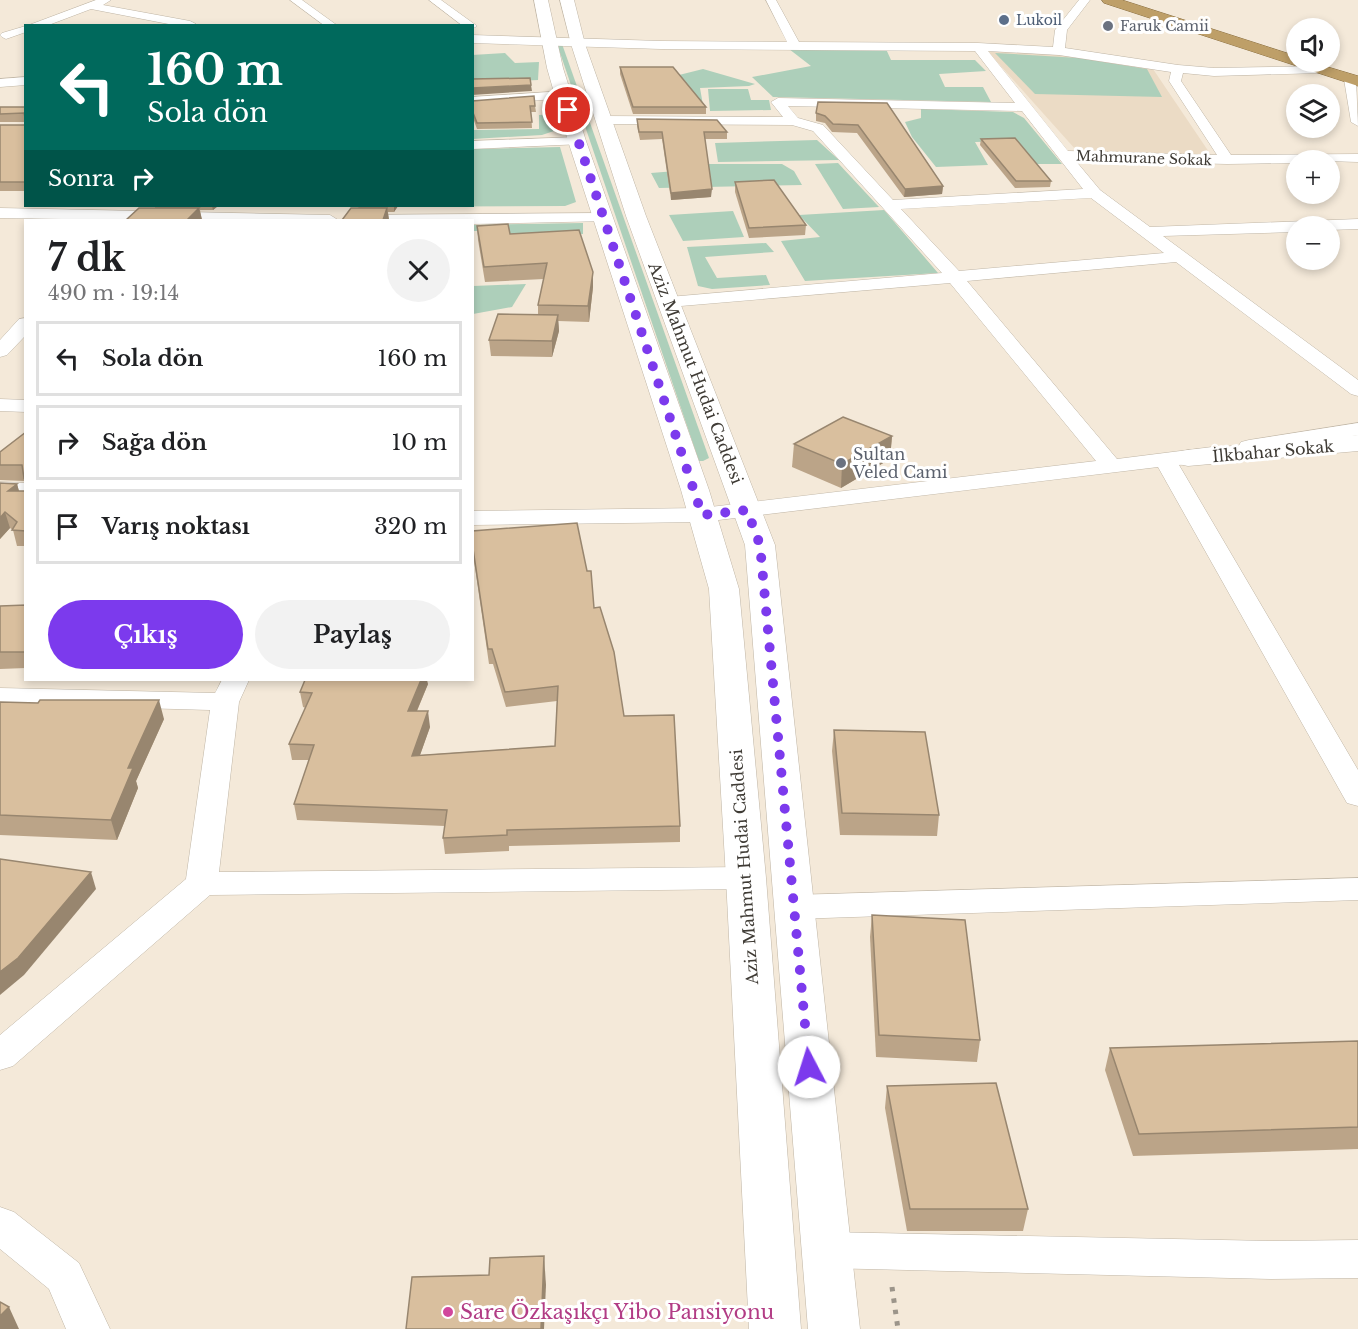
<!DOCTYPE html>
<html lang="tr">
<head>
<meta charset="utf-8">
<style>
  :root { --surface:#fff; --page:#f2f2f2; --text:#202124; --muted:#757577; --line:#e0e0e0; --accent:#7c3aed }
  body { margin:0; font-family:"Libre Baskerville",serif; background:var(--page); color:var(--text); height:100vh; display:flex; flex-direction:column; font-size:22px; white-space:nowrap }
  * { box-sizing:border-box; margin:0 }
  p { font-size:20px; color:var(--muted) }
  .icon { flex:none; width:33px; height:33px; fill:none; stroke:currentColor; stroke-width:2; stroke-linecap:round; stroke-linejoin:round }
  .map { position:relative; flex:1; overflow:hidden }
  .details { position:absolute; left:24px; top:219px; width:450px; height:462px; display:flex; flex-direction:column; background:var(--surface); border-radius:0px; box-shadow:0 3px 9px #0003 }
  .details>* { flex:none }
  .hud { position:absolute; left:24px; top:24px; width:450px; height:183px; border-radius:0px; box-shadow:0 3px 9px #0003; background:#00695c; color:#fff; overflow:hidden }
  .controls { position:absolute; left:1286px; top:18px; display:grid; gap:12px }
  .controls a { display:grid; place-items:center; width:54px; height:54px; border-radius:50%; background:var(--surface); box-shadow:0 3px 9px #0003; font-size:30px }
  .pin { position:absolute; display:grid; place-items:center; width:51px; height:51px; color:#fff; margin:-26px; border:3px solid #fff; border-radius:50%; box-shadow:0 2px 6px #0007 }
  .me { position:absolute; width:66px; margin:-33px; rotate:355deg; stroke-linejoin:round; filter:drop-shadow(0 0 4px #0008) }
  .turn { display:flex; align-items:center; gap:21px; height:126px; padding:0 24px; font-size:27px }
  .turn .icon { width:78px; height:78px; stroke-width:2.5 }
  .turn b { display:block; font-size:42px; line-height:51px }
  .then { display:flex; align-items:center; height:57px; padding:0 24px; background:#0003; gap:12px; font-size:22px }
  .round { display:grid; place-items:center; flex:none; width:63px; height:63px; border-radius:32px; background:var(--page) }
  .head { display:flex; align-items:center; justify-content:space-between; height:102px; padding:0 24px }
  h1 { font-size:36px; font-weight:800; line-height:45px }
  .primary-button { display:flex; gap:12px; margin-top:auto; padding:12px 24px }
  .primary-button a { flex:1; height:69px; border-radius:36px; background:var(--accent); color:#fff; font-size:24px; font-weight:800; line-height:69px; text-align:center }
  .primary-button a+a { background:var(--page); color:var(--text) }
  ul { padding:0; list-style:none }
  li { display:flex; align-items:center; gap:18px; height:75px; margin:0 12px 9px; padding:0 12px; border:3px solid var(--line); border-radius:0px }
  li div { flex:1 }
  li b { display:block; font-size:22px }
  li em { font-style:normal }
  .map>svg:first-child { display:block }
  .built { fill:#ebdbc5 }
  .green { fill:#adcfba }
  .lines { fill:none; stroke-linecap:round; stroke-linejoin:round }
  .minor-casing { stroke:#bfb5a5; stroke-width:1 }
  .tertiary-casing { stroke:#bfb5a5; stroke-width:1 }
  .trunk-casing { stroke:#876c3e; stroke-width:1 }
  .path { stroke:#9c958a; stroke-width:5; stroke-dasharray:4.5 7; stroke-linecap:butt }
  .minor { fill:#fff; fill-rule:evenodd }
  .tertiary { fill:#fff; fill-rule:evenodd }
  .trunk { fill:#be9f68; fill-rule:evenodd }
  .wall { fill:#bba488 }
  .shaded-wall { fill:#98866f }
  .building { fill:#d9bf9e; stroke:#98866f; stroke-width:1.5 }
  .route { stroke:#7c3aed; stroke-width:10; stroke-dasharray:0 18 }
  .service-dot { fill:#5c6f8a; stroke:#fff; stroke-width:2 }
  .worship-dot { fill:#6b7280; stroke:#fff; stroke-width:2 }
  .hotel-dot { fill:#d1479c; stroke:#fff; stroke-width:2 }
  .labels { text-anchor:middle; stroke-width:6; stroke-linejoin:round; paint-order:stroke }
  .far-service-label { font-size:14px; fill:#4e5e75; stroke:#fff; text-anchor:start }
  .far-worship-label { font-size:14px; fill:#5b616d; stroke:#fff; text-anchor:start }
  .far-street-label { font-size:14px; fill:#3f3b35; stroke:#fff }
  .street-label { font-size:16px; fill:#3f3b35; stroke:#fff }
  .worship-label { font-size:16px; fill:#5b616d; stroke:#fff; text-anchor:start }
  .near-hotel-label { font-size:20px; fill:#b23c85; stroke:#fff; text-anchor:start }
</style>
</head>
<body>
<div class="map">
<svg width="1358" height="1329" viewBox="0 0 1358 1329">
  <rect width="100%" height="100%" fill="#f4e9d9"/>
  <!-- built -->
  <polygon class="built" points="992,51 1042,52 1153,69 1213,158 1087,155 1076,150 989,53"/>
  <!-- green -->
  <g class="green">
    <polygon points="557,44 562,44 709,458 703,461 699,461"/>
    <polygon points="789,49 886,49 891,60 975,60 986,71 939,74 945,87 983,87 991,102 773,97 752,77 811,66"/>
    <polygon points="505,53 515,63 539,62 538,80 473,83 472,55"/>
    <polygon points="995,53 1079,58 1147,69 1162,97 1035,94"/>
    <polygon points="703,69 755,84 749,86 700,88 704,111 685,111 686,82 679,75"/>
    <polygon points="708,89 748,89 751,100 769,100 771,110 710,111"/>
    <polygon points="921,109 1013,112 1024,118 1062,164 1035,164 1016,141 975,142 988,165 936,167 912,137 905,122 921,118"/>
    <polygon points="556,114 557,130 542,135 473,139 473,127 474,130 539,129 539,115"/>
    <polygon points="817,140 839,160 718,162 715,143"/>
    <polygon points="560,147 576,202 565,206 349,207 349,206 472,206 473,149"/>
    <polygon points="838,163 879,207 843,209 815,164"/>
    <polygon points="686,164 782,164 794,171 802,185 659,188 651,173 688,170"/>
    <polygon points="884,210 938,273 805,281 781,241 820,237 799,215"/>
    <polygon points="733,211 744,237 683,241 669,215"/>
    <polygon points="583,223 583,234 534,237 512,235 503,231 473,231 472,225"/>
    <polygon points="766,243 774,252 705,257 717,278 766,275 770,285 712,289 698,286 687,247"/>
    <polygon points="526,284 512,307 473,314 473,286"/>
  </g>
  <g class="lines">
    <!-- minor casing -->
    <g class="minor-casing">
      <g id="minor">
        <polygon points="96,0 111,0 103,5 190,21 196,24 179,26 91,9 46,26 26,26 26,32 6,39 2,37 0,35 2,33 29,25"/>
        <polygon points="290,0 302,0 338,26 325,26"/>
        <polygon points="429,0 441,0 477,26 472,29 472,26 463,26"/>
        <path d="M766,0h10l23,42 179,1 75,4 2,-17 24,-30h11l-23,30 -2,18 113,17 36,3 110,-2 2,3 -2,3 -4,1 -106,3 -31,-3 -2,8 50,74 127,-1v8l-62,-2v3l-69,1 -152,-4 25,30 50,37 208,-8v10l-29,1v-4h-33v6l-133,4 195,144v16l-7,-2 -175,-132 -209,19 150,178 95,-12 8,2 3,5 -3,5 -41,6 179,305v36l-11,-3 -4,-7 -185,-329 -456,55 -230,3v-14l230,-3 394,-47 -146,-178 -281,24 -6,-1 -3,-4 3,-4 6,-1 273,-24 -129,-142 -21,-6 -189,-1 -7,-4 7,-4 180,1 -12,-15 7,-4 237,5 -40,-52 -314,-2 -189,-6v-8l189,6 126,1zM988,51l71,4 112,17 -2,9 48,74 -149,-4zM788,106l234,5 61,78 -190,11 -70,-75 -25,-7zM1091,198l73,55 -205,18 -58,-62z"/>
        <polygon points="1350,75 1356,79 1358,126 1351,122 1344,79"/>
        <polygon points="26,77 26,85 0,87 0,79"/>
        <polygon points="564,91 569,92 571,95 569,98 472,105 472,97"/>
        <polygon points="577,137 582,138 584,141 582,144 472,149 472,141"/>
        <polygon points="0,208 330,215 338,220 125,220 0,218"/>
        <polygon points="602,213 610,218 608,221 472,224 472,220 345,220 353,215"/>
        <polygon points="26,318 26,335 7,355 0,357 0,340 19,319"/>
        <polygon points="0,399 26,400 26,412 0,411"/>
        <polygon points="1358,423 1358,435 1249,454 1241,452 1238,447 1241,442 1249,440"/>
        <polygon points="0,482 26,483 26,497 0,496"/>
        <polygon points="222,680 249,680 239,702 219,872 746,867 757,870 762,878 757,886 746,889 210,895 13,1066 0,1070 0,1035 186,879 210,710 0,704 0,688 215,693"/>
        <polygon points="1358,878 1358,900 794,919 782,915 778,907 782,899 794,895"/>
        <polygon points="0,1207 14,1212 79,1263 110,1329 66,1329 49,1289 0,1249"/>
        <polygon points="826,1232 1271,1241 1358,1240 1358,1278 1271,1279 826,1268 811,1263 805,1250 811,1237"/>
      </g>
    </g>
    <!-- tertiary casing -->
    <g class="tertiary-casing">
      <g id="tertiary">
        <polygon points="534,0 548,0 563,68 586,141 709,490 739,589 766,878 801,1329 749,1329 726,878 709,589 681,490 568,141 547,68"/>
        <polygon points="560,0 574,0 585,44 646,216 775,545 860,1329 808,1329 745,545 626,216 571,44"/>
        <polygon points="1358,435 1358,451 1188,466 1178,464 1175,458 1178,452 1188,450"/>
      </g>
    </g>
    <!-- trunk casing -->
    <g class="trunk-casing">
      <polygon id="trunk" points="1102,0 1122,0 1296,56 1296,62 1311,62 1358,76 1358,86 1104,3"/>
    </g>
    <!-- path -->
    <polyline class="path" points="892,1287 898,1329"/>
    <!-- minor -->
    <use href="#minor" class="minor"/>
    <!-- tertiary -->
    <use href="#tertiary" class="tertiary"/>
    <!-- trunk -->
    <use href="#trunk" class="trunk"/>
  </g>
  <!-- wall -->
  <g class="wall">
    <polygon points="620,67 706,107 706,114 633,114 620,74"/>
    <polygon points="472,101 535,106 536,112 531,112 532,128 477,129 472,115"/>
    <polygon points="887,103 943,186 942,194 904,197 857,133 832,132 825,123 816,121 816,113"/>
    <rect x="0" y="107" width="26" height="15"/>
    <polygon points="637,119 727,132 727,139 705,139 711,197 671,200 662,139 640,140 637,126"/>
    <polygon points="26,124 26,196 25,196 24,191 0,191 0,125 24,125"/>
    <polygon points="981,139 1051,181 1050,187 1015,188 980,145"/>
    <polygon points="735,182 806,225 805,235 749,238 735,192"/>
    <polygon points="155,206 218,206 213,210 200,210 202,220 155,208"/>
    <polygon points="271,206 398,206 394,212 388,212 389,220 342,220 359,207"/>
    <polygon points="477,226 510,234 593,272 593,287 589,322 558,321 559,331 552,357 491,356 489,340 538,315 538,305 544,279 485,282 478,240"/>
    <polygon points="26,432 26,484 25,481 0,480 0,452"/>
    <polygon points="892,436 890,459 841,488 792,467 794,444"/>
    <polygon points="0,483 17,484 19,491 26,491 26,546 17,546 13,530 10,528 0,539"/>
    <polygon points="472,531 594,608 624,716 680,826 680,842 509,846 509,851 445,854 443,838 445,826 297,820 294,804 309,760 292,760 289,744 306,708 303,707 300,692 428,684 417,711 430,727 420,755 555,746 557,701 506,707 493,664 489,664 472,547"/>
    <polygon points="26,605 26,668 0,669 0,606"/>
    <polygon points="0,702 164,719 136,781 138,788 117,840 0,835"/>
    <polygon points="834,730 939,815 937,836 840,835 832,751"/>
    <polygon points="872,915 980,1040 977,1062 876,1057 870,937"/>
    <polygon points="1358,1041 1358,1149 1133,1156 1105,1070 1110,1048"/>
    <polygon points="887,1086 1028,1209 1023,1231 907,1231 885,1108"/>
  </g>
  <!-- shaded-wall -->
  <g class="shaded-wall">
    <polygon points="531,85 532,91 472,95 472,88"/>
    <polygon points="943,186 942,194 904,197 905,189"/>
    <polygon points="712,189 711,197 671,200 671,193"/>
    <polygon points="212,206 218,206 213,210"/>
    <polygon points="394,206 398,206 394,212"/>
    <polygon points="199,208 202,220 187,220"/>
    <polygon points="387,208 389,220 383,220"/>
    <polygon points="593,272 593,287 589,322 588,306"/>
    <polygon points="558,315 559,331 552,357 552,341"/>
    <polygon points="892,436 890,459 841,488 842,464"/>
    <polygon points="17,484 21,499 8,491"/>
    <polygon points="5,512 10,528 0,539 0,518"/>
    <polygon points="421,680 427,680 428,684 410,727 408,711"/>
    <polygon points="159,700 164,719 136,781 138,788 117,840 111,820 128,768"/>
    <polygon points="428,711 430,727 414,772 412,756"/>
    <polygon points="91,872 96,889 24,975 0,995 0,972"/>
    <polygon points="544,1256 546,1285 544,1329 541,1329"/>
    <polygon points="9,1307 19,1329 0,1329 0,1316"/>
  </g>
  <!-- building -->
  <g class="building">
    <polygon points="620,67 673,67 706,107 633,107"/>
    <polygon points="530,78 531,85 472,88 472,79"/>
    <polygon points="534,96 535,106 530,106 532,122 477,123 472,110 472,101"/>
    <polygon points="818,102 887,103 943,186 905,189 858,125 833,124 825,116 816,113"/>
    <polygon points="0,107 26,107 26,121 24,113 0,114"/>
    <polygon points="637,119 717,120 727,132 704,132 712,189 671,193 662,132 639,132"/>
    <polygon points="26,124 26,182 0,182 0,125 24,125"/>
    <polygon points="1015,138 1051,181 1016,181 981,139"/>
    <polygon points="774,180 806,225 749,228 735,182"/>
    <polygon points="139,208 199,208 187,220 126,220"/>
    <polygon points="351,208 387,208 383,220 342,220"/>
    <polygon points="508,224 510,234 579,230 593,272 588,306 538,305 547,263 484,267 477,226"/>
    <polygon points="498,314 558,315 552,341 489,340"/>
    <polygon points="843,417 892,436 842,464 794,444"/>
    <polygon points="26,432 26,476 24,478 22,465 0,465 0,452"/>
    <polygon points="0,483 17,484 8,491 26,491 26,531 12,530 17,522 5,512 0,518"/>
    <polygon points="577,523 587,571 591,571 594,608 600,607 614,652 624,716 674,715 680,826 507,830 507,835 443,838 447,810 294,804 314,745 289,744 312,693 300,692 305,680 421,680 408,711 428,711 412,756 555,746 558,686 505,692 492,649 488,649 472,542 472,531"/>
    <polygon points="26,605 26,652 0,652 0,606"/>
    <polygon points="40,700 159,700 128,768 133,768 111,820 0,815 0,702 38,703"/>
    <polygon points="834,730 925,732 939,815 842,813"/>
    <polygon points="0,859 91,872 18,958 0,972"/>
    <polygon points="872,915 965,920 980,1040 879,1035"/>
    <polygon points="1358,1041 1358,1127 1139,1134 1110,1048"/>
    <polygon points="996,1083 1028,1209 910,1209 887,1086"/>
    <polygon points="544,1256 541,1329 406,1329 412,1277 489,1275 490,1258"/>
    <polygon points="0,1302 9,1307 0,1316"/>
  </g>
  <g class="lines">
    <!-- route -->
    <polyline class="route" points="568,110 702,515 747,510 760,545 809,1067"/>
  </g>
  <!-- markers -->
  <circle class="service-dot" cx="1004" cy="20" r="6"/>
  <g class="worship-dot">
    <circle cx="1108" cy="26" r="6"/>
    <circle cx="841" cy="463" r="6"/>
  </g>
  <circle class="hotel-dot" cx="448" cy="1312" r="6"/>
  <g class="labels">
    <!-- far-service labels -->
    <g class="far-service-label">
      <text x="1016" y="25">Lukoil</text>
    </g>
    <!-- far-worship labels -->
    <g class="far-worship-label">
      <text x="1120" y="31">Faruk Camii</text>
    </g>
    <!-- far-street labels -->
    <g class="far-street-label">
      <text transform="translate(1144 158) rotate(2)" y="5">Mahmurane Sokak</text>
    </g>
    <!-- street labels -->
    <g class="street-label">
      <text transform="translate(696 373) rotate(69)" y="6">Aziz Mahmut Hudai Caddesi</text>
      <text transform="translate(1273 451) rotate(-5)" y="6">İlkbahar Sokak</text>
      <text transform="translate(744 867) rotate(-94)" y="6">Aziz Mahmut Hudai Caddesi</text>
    </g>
    <!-- worship labels -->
    <g class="worship-label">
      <text x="853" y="460">Sultan<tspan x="853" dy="18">Veled Cami</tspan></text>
    </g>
    <!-- near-hotel labels -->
    <g class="near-hotel-label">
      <text x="460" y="1319">Sare Özkaşıkçı Yibo Pansiyonu</text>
    </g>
  </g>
</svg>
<div class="controls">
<a><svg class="icon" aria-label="sound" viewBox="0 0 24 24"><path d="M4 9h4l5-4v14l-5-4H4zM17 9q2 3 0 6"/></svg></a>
<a><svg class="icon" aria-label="layers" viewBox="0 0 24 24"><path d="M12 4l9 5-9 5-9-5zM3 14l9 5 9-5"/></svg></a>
<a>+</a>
<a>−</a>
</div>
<div class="pin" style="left:568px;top:110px;background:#d93025"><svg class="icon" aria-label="arrive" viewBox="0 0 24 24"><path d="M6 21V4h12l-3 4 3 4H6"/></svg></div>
<svg class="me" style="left:809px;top:1067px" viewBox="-20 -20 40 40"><circle r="19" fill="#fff"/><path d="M0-13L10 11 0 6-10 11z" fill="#7c3aed"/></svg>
<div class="hud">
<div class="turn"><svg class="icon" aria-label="left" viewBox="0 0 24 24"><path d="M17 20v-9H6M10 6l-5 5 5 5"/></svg><div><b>160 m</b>Sola dön</div></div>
<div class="then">Sonra<svg class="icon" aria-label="right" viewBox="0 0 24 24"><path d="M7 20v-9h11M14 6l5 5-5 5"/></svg></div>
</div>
<section class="details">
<div class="head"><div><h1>7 dk</h1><p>490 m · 19:14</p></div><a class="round"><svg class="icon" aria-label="close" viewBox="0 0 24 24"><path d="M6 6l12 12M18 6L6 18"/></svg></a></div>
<ul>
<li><svg class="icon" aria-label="left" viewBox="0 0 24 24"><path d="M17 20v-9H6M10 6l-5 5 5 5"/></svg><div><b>Sola dön</b></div><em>160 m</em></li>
<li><svg class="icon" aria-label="right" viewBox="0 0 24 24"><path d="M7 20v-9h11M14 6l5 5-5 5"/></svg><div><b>Sağa dön</b></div><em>10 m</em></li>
<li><svg class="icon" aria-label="arrive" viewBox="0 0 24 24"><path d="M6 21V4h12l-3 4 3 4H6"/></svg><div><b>Varış noktası</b></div><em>320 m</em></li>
</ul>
<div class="primary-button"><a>Çıkış</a><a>Paylaş</a></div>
</section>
</div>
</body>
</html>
